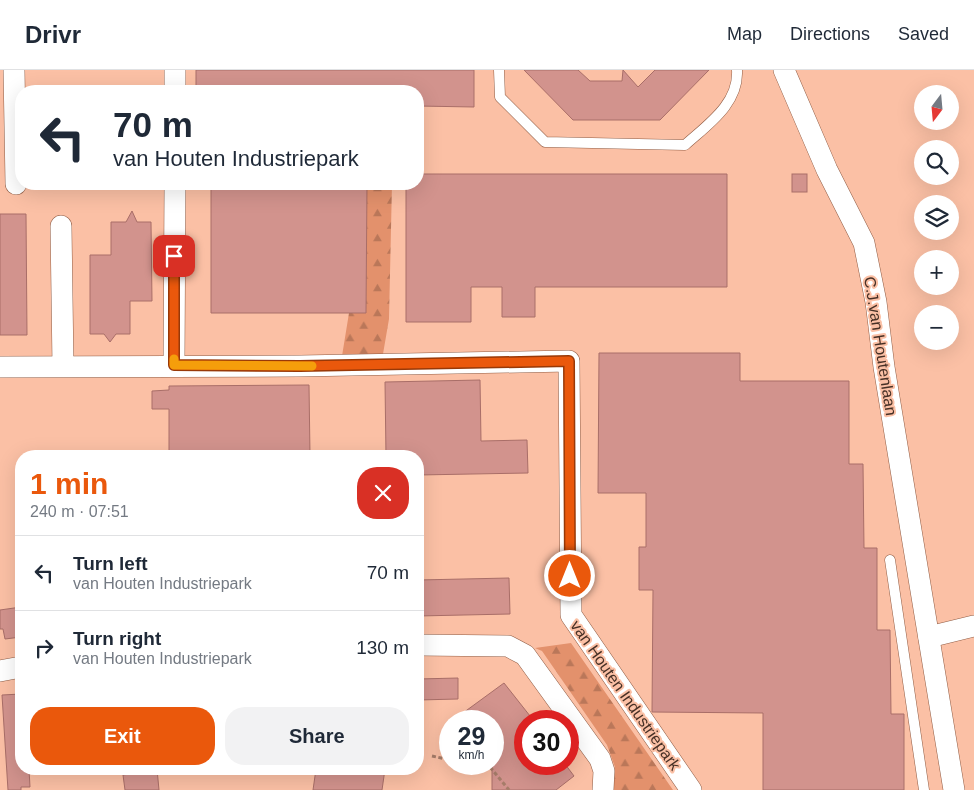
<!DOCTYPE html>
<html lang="en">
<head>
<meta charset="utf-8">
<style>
  :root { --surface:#fff; --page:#f2f2f3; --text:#1f2937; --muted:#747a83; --line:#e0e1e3; --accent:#ea580c }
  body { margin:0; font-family:Arial,sans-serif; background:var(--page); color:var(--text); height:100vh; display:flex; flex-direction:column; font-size:19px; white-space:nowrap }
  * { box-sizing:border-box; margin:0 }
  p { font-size:16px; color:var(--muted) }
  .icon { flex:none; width:28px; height:28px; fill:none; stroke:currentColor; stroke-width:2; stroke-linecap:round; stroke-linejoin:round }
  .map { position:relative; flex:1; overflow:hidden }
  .details { position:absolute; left:15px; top:380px; width:409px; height:325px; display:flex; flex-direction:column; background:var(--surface); border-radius:20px; box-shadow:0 5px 20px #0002 }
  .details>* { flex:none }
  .guide { position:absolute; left:15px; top:15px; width:409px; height:105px; border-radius:20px; box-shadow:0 5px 20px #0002; background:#fff; color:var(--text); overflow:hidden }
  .needle { width:32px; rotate:196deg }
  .fabs { position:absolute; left:914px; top:15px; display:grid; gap:10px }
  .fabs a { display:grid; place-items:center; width:45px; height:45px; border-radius:50%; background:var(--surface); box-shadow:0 5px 20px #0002; font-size:25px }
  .speed { position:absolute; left:439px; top:640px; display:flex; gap:10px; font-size:25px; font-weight:700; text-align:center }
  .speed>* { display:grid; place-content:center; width:65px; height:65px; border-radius:50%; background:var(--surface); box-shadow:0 5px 20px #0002; line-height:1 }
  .speed small { font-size:12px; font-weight:400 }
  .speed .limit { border:8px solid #d22; background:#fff; color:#111 }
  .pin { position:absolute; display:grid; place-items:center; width:42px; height:42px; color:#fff; margin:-21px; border-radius:10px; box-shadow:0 2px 8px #0006 }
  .me { position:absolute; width:55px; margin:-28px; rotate:0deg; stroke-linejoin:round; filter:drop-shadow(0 0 4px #0008) }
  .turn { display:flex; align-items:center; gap:18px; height:105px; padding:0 15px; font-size:22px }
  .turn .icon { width:65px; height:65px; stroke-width:2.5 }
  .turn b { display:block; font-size:35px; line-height:42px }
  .round { display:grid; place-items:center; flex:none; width:52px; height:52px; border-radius:20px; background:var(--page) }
  .headline { display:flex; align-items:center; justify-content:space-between; height:85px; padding:0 15px }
  h1 { font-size:30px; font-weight:800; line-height:38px; color:var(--accent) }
  .cta { display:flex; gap:10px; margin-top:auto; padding:10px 15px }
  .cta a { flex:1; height:58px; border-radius:20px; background:var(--accent); color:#fff; font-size:20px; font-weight:800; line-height:58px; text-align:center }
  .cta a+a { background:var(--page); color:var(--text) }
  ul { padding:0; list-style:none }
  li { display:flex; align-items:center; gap:15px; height:75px; padding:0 15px; border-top:1px solid var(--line) }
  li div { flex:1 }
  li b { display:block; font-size:19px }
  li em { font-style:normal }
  header { display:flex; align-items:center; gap:30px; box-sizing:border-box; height:70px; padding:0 25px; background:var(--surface); border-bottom:1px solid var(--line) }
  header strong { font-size:24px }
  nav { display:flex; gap:28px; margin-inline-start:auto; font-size:18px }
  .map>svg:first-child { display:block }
  .forest { fill:url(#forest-firs) }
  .building { fill:#d2938d; stroke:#a96e68 }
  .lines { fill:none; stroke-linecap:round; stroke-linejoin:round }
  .service-casing { stroke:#905c44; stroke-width:11 }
  .minor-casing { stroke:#905c44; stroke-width:22 }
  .path { stroke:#a77d6a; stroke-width:3; stroke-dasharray:4 2.5; stroke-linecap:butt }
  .service { stroke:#fff; stroke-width:10 }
  .minor { stroke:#fff; stroke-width:21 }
  .route-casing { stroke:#983908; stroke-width:12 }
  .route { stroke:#ea580c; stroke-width:9 }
  .slow { stroke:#f59e0b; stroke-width:9 }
  .labels { text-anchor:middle; stroke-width:4; stroke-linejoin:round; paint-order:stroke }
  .street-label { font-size:16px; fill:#473026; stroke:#fbc0a5 }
</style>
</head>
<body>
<header>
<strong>Drivr</strong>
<nav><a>Map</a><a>Directions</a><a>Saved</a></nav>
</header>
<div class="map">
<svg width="974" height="720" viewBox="0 0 974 720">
  <defs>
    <pattern id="forest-firs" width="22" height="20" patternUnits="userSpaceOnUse" patternTransform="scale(1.25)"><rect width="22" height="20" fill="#e3916c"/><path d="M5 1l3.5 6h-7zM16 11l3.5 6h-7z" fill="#ba7759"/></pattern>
  </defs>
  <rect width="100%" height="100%" fill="#fbc0a5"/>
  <!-- forest -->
  <g class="forest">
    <polygon points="366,114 392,114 389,249 383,284 342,286 349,243 366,242"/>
    <polygon points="571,573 673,720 612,720 615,697 607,675 542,581 535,578"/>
  </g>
  <!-- building -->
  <g class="building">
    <polygon points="196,0 474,0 474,37 418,36 418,21 196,21"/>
    <polygon points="524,0 578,0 590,11 622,11 623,0 638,17 655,0 709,0 660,50 573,50"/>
    <polygon points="418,104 727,104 727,217 535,217 535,247 502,247 502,217 471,217 471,252 406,252 406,114 418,114"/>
    <rect x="792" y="104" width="15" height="18"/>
    <polygon points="211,114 367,114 366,243 211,243"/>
    <polygon points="132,141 137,152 151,152 152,231 130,231 130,264 116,264 110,272 104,264 90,264 90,185 111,185 111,152 126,152"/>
    <polygon points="0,144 26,144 27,265 0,265"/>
    <polygon points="599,283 740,283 740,311 849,311 849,394 863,394 864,478 877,478 877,560 890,560 891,644 904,644 904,720 763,720 763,643 652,642 653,520 639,520 639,477 646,477 646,423 598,423"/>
    <polygon points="480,310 481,371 527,370 528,403 418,405 418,386 386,386 385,312"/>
    <polygon points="309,315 310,386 169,386 169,339 152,339 152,321 169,320 169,316"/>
    <polygon points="509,508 510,544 418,546 418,510"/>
    <polygon points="21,537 21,567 5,569 3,559 0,559 0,540"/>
    <polygon points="458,608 458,629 418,630 418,609"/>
    <polygon points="504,613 534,651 525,651 525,694 565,694 574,706 556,720 492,720 492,651 452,651"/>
    <polygon points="21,624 21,699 29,699 30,717 21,717 21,720 8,720 2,625"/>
    <polygon points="142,699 157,699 159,720 125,720 123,705 142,702"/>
    <polygon points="316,699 385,699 382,720 313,720"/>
  </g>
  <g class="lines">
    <!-- service casing -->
    <g class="service-casing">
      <g id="service">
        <path d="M499,0l1,27 45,45 140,3c22,-20 54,-41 52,-75"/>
        <polyline points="890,490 924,720"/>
      </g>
    </g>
    <!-- minor casing -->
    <g class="minor-casing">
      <g id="minor">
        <polyline points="14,0 16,114"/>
        <polyline points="784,0 827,100 864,173 876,232 884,297 954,720"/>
        <polyline points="175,21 175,0"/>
        <polyline points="61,156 63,296"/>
        <polyline points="174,295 175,114"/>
        <polyline points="0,297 300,296 569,291 571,545 691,720"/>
        <polyline points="929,567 974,556"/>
        <polyline points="418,575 508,576 525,585 600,689 604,701 603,720"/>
        <polyline points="0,601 21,597"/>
      </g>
    </g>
    <!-- path -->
    <g class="path">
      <polyline points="432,686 450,690"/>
      <polyline points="471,694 490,697 509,720"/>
    </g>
    <!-- service -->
    <use href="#service" class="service"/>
    <!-- minor -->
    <use href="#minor" class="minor"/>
  </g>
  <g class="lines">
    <!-- route casing -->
    <g class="route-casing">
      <polyline id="route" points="174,186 174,295 300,296 569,291 570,506"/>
    </g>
    <!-- route -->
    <use href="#route" class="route"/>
    <!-- slow -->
    <polyline class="slow" points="174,289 174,295 312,296"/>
  </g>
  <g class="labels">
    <!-- street labels -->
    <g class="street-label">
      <text transform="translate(881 276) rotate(81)" y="6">C.J.van Houtenlaan</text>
      <text transform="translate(626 625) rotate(55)" y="6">van Houten Industriepark</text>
    </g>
  </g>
</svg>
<div class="fabs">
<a><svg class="needle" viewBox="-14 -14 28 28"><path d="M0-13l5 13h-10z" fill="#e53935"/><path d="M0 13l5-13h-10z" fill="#747a83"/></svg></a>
<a><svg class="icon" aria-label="search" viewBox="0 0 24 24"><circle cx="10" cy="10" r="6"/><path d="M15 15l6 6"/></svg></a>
<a><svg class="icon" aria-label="layers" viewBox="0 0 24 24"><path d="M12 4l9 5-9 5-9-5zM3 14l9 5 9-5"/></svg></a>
<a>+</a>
<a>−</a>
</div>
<div class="speed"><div>29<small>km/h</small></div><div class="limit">30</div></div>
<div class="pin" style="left:174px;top:186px;background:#d93025"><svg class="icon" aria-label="arrive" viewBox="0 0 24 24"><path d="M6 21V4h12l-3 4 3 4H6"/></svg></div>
<svg class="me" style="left:570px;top:506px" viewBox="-20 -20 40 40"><circle r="17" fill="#ea580c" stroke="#fff" stroke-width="3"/><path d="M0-11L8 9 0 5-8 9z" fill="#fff"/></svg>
<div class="guide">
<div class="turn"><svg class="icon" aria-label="left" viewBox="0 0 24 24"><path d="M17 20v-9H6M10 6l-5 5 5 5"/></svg><div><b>70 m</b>van Houten Industriepark</div></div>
</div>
<section class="details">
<div class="headline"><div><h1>1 min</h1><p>240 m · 07:51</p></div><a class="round" style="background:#d93025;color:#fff"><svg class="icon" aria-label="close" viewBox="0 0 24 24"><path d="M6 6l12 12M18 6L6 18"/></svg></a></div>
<ul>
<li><svg class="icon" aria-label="left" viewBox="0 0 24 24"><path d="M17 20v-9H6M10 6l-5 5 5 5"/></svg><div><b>Turn left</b><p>van Houten Industriepark</p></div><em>70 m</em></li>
<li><svg class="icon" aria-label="right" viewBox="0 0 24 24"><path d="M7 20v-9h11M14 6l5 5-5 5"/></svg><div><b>Turn right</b><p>van Houten Industriepark</p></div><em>130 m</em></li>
</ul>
<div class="cta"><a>Exit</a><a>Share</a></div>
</section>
</div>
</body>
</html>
